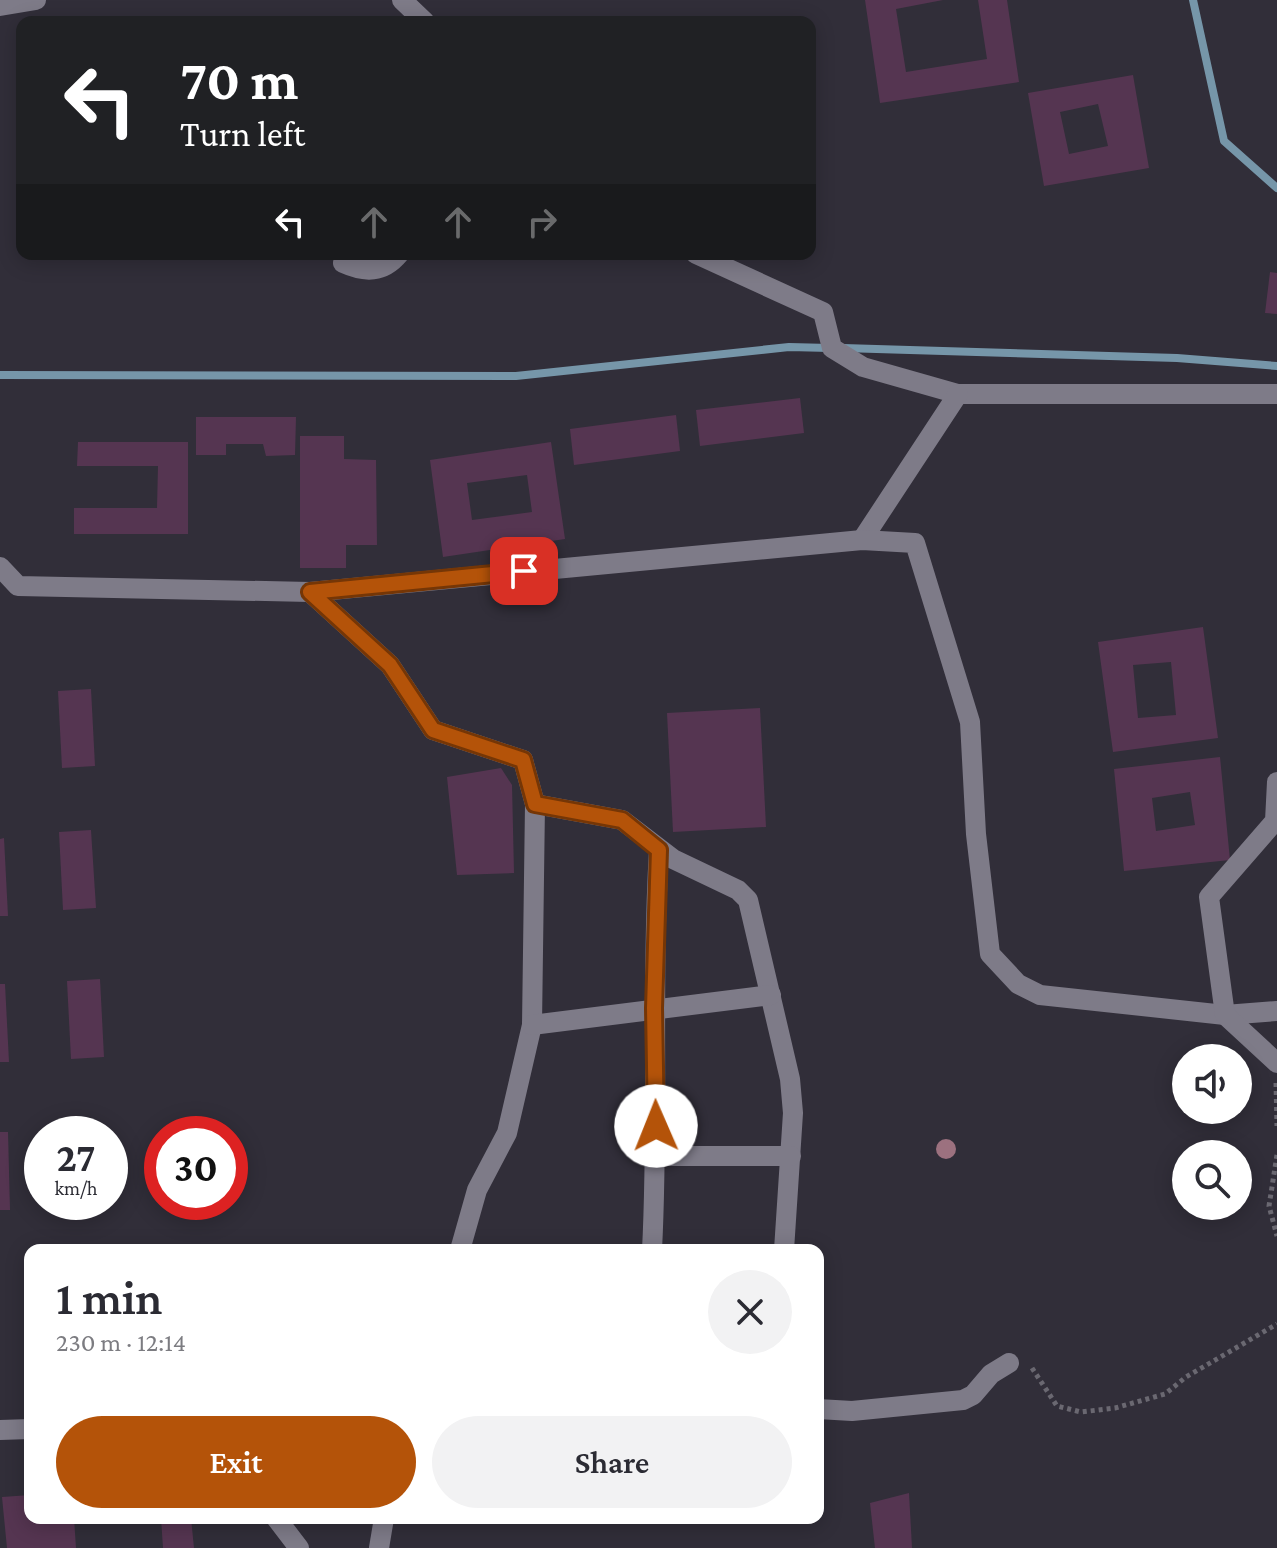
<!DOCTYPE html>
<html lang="en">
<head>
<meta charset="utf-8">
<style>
  :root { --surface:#fff; --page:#f2f2f3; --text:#2b2b33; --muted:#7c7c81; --accent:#b45309 }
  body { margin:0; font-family:"Crimson Pro",serif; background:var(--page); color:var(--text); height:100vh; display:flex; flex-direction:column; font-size:30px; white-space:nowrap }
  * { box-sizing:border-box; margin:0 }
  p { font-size:26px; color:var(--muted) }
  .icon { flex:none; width:44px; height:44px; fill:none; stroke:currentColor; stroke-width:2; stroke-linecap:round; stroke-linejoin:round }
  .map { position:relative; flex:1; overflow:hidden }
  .panel { position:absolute; left:24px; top:1244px; width:800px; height:280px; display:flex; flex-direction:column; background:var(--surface); border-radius:16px; box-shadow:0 4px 20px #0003 }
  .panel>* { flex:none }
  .top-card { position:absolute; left:16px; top:16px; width:800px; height:244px; border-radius:16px; box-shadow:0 4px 20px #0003; background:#202124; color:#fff; overflow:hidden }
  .controls { position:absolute; left:1172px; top:1044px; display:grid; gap:16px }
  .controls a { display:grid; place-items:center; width:80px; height:80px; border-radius:50%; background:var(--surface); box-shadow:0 4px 20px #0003; font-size:40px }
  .speed { position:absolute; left:24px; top:1116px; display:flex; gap:16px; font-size:40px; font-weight:700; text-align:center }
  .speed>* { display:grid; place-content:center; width:104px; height:104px; border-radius:50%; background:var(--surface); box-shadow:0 4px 20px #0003; line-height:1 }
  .speed small { font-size:20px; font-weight:400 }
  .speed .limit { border:12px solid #d22; background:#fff; color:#111 }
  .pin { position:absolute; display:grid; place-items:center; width:68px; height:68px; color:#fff; margin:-34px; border-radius:16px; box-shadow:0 4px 12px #0006 }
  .me { position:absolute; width:88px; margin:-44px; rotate:359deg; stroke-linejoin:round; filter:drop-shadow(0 0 6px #0008) }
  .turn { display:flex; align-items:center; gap:28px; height:168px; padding:0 32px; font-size:36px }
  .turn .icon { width:104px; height:104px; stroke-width:2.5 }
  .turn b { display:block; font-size:56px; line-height:68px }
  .lanes { display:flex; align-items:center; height:76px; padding:0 32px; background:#0003; justify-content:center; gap:40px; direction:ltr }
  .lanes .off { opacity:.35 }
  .round { display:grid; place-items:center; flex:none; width:84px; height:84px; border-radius:42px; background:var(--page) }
  .summary { display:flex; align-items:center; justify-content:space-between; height:136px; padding:0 32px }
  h1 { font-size:48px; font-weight:600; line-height:60px }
  .cta { display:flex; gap:16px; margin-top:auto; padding:16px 32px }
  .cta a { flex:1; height:92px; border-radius:48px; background:var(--accent); color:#fff; font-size:32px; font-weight:600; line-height:92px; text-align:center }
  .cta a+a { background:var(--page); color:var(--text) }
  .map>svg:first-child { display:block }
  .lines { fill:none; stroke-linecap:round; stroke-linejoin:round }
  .stream { stroke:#7696a9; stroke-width:8 }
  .building { fill:#553551; fill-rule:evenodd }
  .path { stroke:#6a6871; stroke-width:5; stroke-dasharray:4 4; stroke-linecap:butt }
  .minor { stroke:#7e7b88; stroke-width:20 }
  .tree { fill:#9c717f }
  .route-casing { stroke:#753606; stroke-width:20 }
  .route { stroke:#b45309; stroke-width:14 }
</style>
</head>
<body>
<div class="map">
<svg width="1277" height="1548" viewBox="0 0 1277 1548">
  <rect width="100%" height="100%" fill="#312e39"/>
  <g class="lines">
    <!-- stream -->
    <g class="stream">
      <polyline points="1193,0 1224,141 1277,188"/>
      <polyline points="843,348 1177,358 1277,366"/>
      <polyline points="0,375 516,376 789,347 830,348"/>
    </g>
  </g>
  <!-- building -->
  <g class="building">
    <polygon points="865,0 943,0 896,9 906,72 987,59 978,0 1007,0 1019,82 880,103"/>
    <path d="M1133,75l16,93 -105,18 -16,-93zM1098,104l10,42 -39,8 -9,-42z"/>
    <polygon points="1270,272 1277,273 1277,314 1265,313"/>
    <polygon points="800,398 804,433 700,446 696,410"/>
    <polygon points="676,415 680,451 574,465 570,429"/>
    <polygon points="196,417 296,417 295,455 266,456 263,444 226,444 226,455 196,455"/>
    <polygon points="300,436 344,436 344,459 376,460 377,545 346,545 346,568 300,568"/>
    <polygon points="78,442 188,442 188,534 74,534 74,508 157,508 158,466 77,466"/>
    <path d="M551,442l14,97 -122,18 -13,-97zM527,475l5,37 -60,8 -5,-37z"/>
    <path d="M1203,627l15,111 -105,14 -15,-110zM1171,662l5,53 -38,3 -5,-53z"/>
    <polygon points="91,689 95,766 62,768 58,691"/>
    <polygon points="760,708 766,827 673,832 667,713"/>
    <path d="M1220,757l10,103 -106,11 -10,-102zM1190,792l5,33 -39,6 -4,-33z"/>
    <polygon points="501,768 512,785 514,873 457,875 447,777"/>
    <polygon points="91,830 96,908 63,910 59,832"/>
    <polygon points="4,838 8,916 0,916 0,839"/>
    <polygon points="100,979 104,1057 71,1059 67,981"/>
    <polygon points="0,984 5,984 9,1062 0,1062"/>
    <polygon points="105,1129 105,1134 73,1134 72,1130"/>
    <polygon points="0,1132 8,1132 10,1210 0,1210"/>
    <polygon points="76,1202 109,1202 109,1206 76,1208"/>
    <polygon points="909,1493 912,1548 875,1548 870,1503"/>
    <polygon points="30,1495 30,1518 74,1518 76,1548 7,1548 2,1497"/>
    <polygon points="161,1518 191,1518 194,1548 163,1548"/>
  </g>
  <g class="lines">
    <!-- path -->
    <g class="path">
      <polyline points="1276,1083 1277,1126"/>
      <polyline points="1277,1155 1269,1206 1277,1236"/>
      <polyline points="1032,1368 1057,1406 1081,1412 1115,1408 1165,1394 1186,1377 1277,1324"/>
    </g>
    <!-- minor -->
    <g class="minor">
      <polyline points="402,0 425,22"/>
      <polyline points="0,6 36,0"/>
      <polyline points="696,254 823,312 832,348 863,367 958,394 1277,394"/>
      <path d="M343,263c22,10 40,10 56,-9"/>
      <polyline points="862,540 958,394"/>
      <polyline points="0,567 18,586 310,592 862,540 915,543 970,722 976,834 990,954 1018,984 1040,995 1225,1015 1277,1011"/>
      <polyline points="310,592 390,665 433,730 523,760 535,804 532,1025 507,1133 477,1190 460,1250"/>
      <polyline points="1277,782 1275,821 1209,897 1225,1015 1277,1063"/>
      <polyline points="535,804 622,820 673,859 738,890 748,900 790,1079 793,1113 784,1250"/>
      <polyline points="532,1025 771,995"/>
      <polyline points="657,1156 791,1156"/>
      <path d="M652,1250c7,-133 -1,-266 7,-400"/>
      <polyline points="818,1409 852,1411 963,1400 973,1395 991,1374 1009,1363"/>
      <polyline points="0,1430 30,1429"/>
      <polyline points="276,1518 299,1548"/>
      <polyline points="379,1548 384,1518"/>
    </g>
  </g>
  <!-- trees -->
  <circle class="tree" cx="946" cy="1149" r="10"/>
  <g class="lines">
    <!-- route casing -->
    <g class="route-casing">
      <polyline id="route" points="524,571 310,592 390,665 433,730 523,760 535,804 622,820 659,850 654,1008 656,1126"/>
    </g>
    <!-- route -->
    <use href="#route" class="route"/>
  </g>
</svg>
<div class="controls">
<a><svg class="icon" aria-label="sound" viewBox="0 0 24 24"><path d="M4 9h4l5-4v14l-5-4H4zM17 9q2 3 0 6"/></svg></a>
<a><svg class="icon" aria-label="search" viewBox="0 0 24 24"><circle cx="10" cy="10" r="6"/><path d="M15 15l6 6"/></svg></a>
</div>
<div class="speed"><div>27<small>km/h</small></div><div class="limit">30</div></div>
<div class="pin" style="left:524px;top:571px;background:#d93025"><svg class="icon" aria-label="arrive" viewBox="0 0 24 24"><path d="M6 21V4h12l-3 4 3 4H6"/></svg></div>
<svg class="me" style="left:656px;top:1126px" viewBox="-20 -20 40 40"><circle r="19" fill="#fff"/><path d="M0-13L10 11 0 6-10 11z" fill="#b45309"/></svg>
<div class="top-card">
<div class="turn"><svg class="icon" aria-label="left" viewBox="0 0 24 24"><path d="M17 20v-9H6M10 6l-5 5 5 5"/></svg><div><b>70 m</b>Turn left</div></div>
<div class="lanes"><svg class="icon" aria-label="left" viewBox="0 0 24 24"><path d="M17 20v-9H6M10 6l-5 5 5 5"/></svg><svg class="icon off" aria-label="ahead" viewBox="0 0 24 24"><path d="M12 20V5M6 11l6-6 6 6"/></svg><svg class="icon off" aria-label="ahead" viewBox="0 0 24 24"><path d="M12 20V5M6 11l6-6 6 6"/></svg><svg class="icon off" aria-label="right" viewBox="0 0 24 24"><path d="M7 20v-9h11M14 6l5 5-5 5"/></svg></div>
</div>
<section class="panel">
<div class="summary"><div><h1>1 min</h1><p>230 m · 12:14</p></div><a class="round"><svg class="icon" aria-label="close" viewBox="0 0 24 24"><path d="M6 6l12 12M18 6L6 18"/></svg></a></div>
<div class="cta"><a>Exit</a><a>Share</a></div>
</section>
</div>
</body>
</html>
